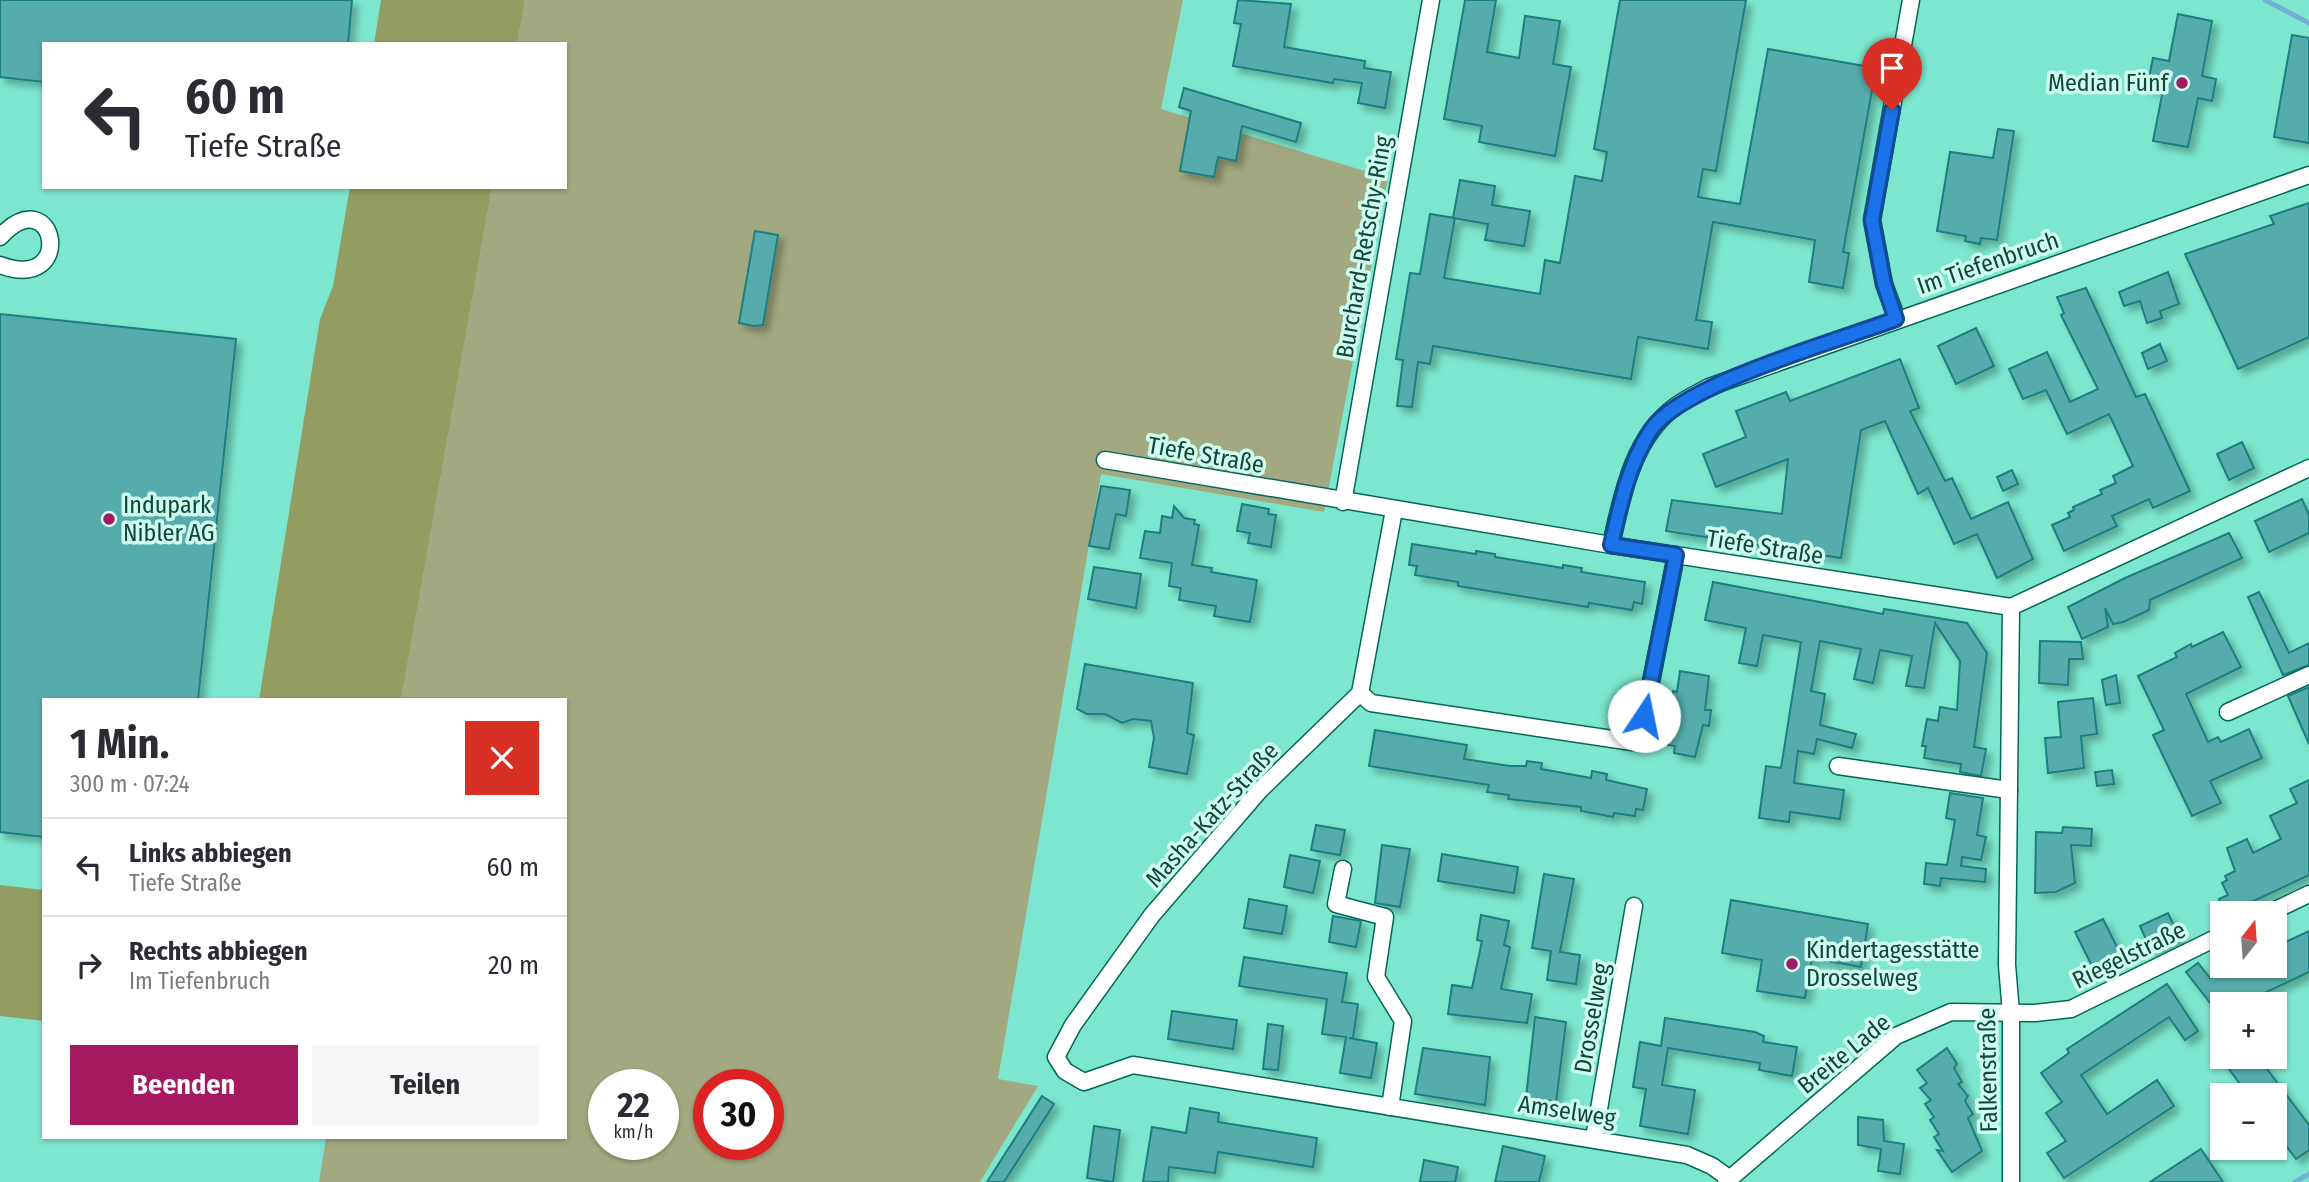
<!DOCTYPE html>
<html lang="de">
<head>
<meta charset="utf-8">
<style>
  :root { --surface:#fff; --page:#f7f7f7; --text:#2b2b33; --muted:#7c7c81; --line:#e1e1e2; --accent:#a41960 }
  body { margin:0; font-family:"Fira Sans Condensed",sans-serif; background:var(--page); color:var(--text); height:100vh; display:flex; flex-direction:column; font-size:26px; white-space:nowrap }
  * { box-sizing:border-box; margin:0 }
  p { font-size:23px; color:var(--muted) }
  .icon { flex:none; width:38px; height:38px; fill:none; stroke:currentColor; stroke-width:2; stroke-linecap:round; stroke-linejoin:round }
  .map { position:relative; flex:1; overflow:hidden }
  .details { position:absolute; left:42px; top:698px; width:525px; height:441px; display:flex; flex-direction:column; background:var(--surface); border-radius:0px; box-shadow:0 2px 5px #0004 }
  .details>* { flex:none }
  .guide { position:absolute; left:42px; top:42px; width:525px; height:147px; border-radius:0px; box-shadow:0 2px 5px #0004; background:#fff; color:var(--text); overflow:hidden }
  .needle { width:46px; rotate:17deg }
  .buttons { position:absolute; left:2210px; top:901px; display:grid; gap:14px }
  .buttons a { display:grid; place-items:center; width:77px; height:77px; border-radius:0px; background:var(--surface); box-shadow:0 2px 5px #0004; font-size:35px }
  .speed { position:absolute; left:588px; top:1069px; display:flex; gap:14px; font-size:35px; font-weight:700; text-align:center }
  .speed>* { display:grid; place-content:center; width:91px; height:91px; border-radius:50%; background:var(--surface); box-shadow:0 2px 5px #0004; line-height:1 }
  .speed small { font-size:18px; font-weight:400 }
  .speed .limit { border:10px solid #d22; background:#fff; color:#111 }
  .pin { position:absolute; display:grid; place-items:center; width:60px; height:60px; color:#fff; margin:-72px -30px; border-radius:50% 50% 50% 0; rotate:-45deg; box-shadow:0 0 7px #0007 }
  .pin .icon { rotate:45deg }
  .me { position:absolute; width:77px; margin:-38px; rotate:11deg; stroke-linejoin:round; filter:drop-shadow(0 0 5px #0008) }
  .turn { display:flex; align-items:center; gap:24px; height:147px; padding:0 28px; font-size:32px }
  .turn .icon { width:91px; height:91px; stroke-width:2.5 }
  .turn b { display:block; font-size:49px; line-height:60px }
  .round { display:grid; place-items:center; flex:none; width:74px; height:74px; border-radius:0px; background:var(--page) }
  .headline { display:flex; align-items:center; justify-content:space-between; height:119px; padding:0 28px }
  h1 { font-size:42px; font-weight:700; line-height:52px }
  .button { display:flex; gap:14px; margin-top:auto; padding:14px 28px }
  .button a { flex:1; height:80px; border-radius:0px; background:var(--accent); color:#fff; font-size:28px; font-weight:700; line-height:80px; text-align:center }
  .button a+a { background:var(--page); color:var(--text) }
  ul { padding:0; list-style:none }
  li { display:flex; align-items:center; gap:21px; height:98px; padding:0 28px; border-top:2px solid var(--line) }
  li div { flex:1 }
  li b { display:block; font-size:26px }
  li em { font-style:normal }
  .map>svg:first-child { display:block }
  .green { fill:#a2a980; fill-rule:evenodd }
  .forest { fill:#939d61 }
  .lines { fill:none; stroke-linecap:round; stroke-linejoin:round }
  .stream { stroke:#73afd4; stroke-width:5 }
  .building { fill:#57acac; stroke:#1b7f80; stroke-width:2; filter:url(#shadow) }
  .street-casing { stroke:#026857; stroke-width:19 }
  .street { stroke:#fff; stroke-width:16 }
  .route-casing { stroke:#114b97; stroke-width:18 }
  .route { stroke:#1a73e8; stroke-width:12 }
  .poi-dot { fill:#a41960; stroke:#ccfdef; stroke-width:2.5 }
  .labels { text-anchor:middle; stroke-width:7; stroke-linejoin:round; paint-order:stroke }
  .poi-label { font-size:24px; fill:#15443a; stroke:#ccfdef; text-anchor:start }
  .street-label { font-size:24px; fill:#15443a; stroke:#ccfdef }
</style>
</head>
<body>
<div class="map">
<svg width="2309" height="1182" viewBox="0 0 2309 1182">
  <defs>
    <filter id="shadow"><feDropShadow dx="5.5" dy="5.5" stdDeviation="3.5" flood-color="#0004"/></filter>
  </defs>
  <rect width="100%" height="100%" fill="#7ce7ce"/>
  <!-- green -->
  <path class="green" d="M525,0h658l-22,109 227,69 -64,334 -223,-38 -103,605 40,7 -58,96h-661l7,-44h239v-438h-164l91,-513h73v-143h-48zM604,1085h59v59h-59zM709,1085h59v59h-59z"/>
  <!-- forest -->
  <g class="forest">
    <polygon points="381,0 525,0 517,44 374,44"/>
    <polygon points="350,187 492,187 401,700 259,700 320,319 333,286"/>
    <polygon points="0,885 44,890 44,1021 0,1016"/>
  </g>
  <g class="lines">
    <!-- stream -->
    <g class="stream">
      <polyline points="2265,0 2309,23"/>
      <polyline points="2295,1182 2309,1174"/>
    </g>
  </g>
  <!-- building -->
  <g class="building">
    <polygon points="0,0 352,0 348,44 44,44 44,82 0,77"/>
    <polygon points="1238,0 1291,4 1284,47 1365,61 1364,68 1391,72 1385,108 1358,103 1362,83 1334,79 1333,83 1233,66 1241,24 1234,23"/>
    <polygon points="1465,0 1496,0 1487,52 1519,58 1525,16 1560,21 1553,64 1571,67 1555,156 1479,142 1482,126 1444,119"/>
    <polygon points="1620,0 1746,0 1716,171 1703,169 1698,197 1740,204 1768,49 1876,68 1843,252 1849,253 1843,288 1809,282 1815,240 1713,222 1696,320 1712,322 1708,349 1638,337 1631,379 1433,346 1430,364 1418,362 1412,407 1397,406 1403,360 1396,359 1410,273 1420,274 1430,214 1455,218 1444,278 1540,294 1545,260 1560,263 1575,176 1602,181 1607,152 1594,149"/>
    <polygon points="2178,14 2212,21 2202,76 2216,79 2212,101 2198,98 2188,147 2153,141 2163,90 2147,88 2153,58 2169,61"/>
    <polygon points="2292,35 2309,38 2309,143 2274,137"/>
    <polygon points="1184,88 1301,123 1296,142 1242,126 1236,161 1218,157 1214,177 1180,171 1191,111 1179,107"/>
    <polygon points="1998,129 2014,131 1997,240 1981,238 1980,244 1965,241 1966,236 1937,231 1950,152 1993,158"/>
    <polygon points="1460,180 1495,186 1492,205 1530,211 1524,246 1485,240 1488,224 1453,218"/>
    <polygon points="2309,203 2309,337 2238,369 2185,254 2274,224 2270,216"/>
    <polygon points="755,231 778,235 763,325 754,326 739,323"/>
    <polygon points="2168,272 2179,304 2160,311 2162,318 2147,323 2140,301 2124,306 2119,292"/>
    <polygon points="2086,288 2136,397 2145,394 2190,491 2153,508 2149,499 2112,516 2117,526 2064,551 2052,525 2070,517 2068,513 2074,510 2073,507 2102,494 2100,490 2116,483 2113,476 2133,466 2109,414 2067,434 2046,390 2023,399 2009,369 2047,352 2070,402 2098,389 2061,315 2064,313 2057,297"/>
    <polygon points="0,314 236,339 198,700 44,700 44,837 0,832"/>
    <polygon points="1976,328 1994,366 1956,384 1938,346"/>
    <polygon points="2160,344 2167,361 2148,369 2142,353"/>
    <polygon points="1900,359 1919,408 1910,411 1945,481 1952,478 1971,519 2008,502 2033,559 1997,578 1977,534 1954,544 1928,488 1918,494 1885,421 1861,430 1841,558 1666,531 1672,500 1782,514 1788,459 1716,487 1703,454 1746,437 1736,411 1786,392 1790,401"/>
    <polygon points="2242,442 2254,468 2229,480 2217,454"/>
    <polygon points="2012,470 2018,484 2003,491 1997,477"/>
    <polygon points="1101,486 1130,490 1126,516 1116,514 1109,549 1089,546"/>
    <polygon points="2302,499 2309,515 2309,533 2269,552 2255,521"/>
    <polygon points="1242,504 1269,509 1268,514 1276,515 1271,547 1248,543 1250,533 1237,531"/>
    <polygon points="1174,506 1184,518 1195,520 1194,524 1199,525 1192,565 1212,568 1211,572 1257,580 1250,622 1214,616 1216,606 1179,600 1181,588 1169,586 1172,563 1140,558 1145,531 1160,533 1162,516 1172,518"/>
    <polygon points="2229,533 2242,558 2150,600 2149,610 2123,622 2113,624 2105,608 2108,627 2082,639 2068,607 2125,578"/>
    <polygon points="1412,544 1476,554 1476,551 1495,554 1495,557 1563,568 1563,565 1582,568 1581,572 1645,582 1642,604 1634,602 1632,610 1589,603 1588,607 1458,586 1458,582 1415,575 1417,566 1409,565"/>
    <polygon points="1094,567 1141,574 1136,608 1088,599"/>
    <polygon points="1713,582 1883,614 1884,609 1967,623 1987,653 1974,747 1986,749 1981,776 1960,772 1961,764 1924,758 1926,746 1922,746 1927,719 1938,721 1940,707 1957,710 1960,661 1935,623 1924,688 1906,686 1912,656 1880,650 1873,683 1854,679 1861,649 1820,641 1811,691 1825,694 1820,725 1856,734 1852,748 1817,739 1814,754 1798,751 1794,783 1844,790 1840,819 1790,812 1789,822 1759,818 1766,766 1781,768 1801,642 1763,635 1757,666 1739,663 1746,628 1705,620"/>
    <polygon points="2259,592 2289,653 2309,643 2309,665 2283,675 2248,597"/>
    <polygon points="2223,632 2241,667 2186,694 2208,742 2218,737 2221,742 2249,729 2262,758 2210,781 2221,803 2192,816 2153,735 2164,730 2138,676 2177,657 2175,653 2191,644 2192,647"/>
    <polygon points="2040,641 2081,642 2083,659 2069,659 2068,685 2039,683"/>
    <polygon points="1085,664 1193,683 1187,733 1194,735 1187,774 1149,767 1154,738 1151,721 1133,719 1122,723 1105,714 1087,714 1077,709"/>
    <polygon points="1680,671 1709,676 1705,710 1711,710 1709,726 1703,725 1695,757 1674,753 1675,746 1668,745 1671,724 1667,724 1673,691 1677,692"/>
    <polygon points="2116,675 2120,703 2106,705 2102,680"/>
    <polygon points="2309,687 2309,744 2288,696"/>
    <polygon points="2093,698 2097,734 2081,736 2084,768 2048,773 2045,738 2061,737 2058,702"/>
    <polygon points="1375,730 1467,745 1464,759 1510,766 1526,766 1527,761 1542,763 1541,769 1591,778 1592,771 1607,774 1606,780 1647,789 1643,810 1636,809 1635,816 1614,813 1613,817 1603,815 1581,811 1581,807 1508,799 1509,795 1487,792 1489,785 1369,766"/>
    <polygon points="2112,770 2114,784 2097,786 2095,772"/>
    <polygon points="2309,780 2309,875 2226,914 2219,899 2228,895 2222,883 2227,880 2225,876 2235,871 2227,848 2247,839 2253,853 2281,839 2270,816 2297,803 2290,789"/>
    <polygon points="1950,793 1983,798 1977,835 1986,837 1981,860 1962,857 1961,866 1986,869 1985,882 1941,878 1940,886 1924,884 1926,863 1947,865 1955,820 1946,818"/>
    <polygon points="1316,825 1345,830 1340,855 1311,850"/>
    <polygon points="2063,827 2092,829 2091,846 2071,845 2075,883 2056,892 2035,893 2036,832 2062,833"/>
    <polygon points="1382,845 1410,849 1400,907 1375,903"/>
    <polygon points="1442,854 1518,867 1514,893 1438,881"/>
    <polygon points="1290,855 1320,861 1313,893 1284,887"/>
    <polygon points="1544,874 1574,879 1560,952 1580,955 1576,984 1547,980 1551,951 1532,948"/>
    <polygon points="1249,899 1287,906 1282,934 1244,928"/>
    <polygon points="1731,900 1868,924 1861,967 1812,958 1805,998 1757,991 1762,960 1722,953"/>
    <polygon points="2168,913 2180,939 2152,953 2140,926"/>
    <polygon points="1481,915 1509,921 1504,945 1510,947 1501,989 1532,994 1527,1023 1448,1014 1452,985 1472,988 1482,941 1477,940"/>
    <polygon points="1333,916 1361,921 1356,947 1329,942"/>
    <polygon points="2103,919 2122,957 2094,970 2075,932"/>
    <polygon points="2309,931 2309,972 2241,1004 2222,1004 2222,1018 2186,972 2198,963 2210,978 2235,966 2275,966 2275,947"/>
    <polygon points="1244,957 1347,973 1342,1002 1358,1004 1353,1038 1349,1038 1377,1043 1371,1078 1340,1073 1346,1037 1322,1034 1327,999 1239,986"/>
    <polygon points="2167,984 2198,1031 2185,1040 2169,1017 2081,1075 2107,1114 2157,1080 2174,1106 2064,1178 2047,1153 2066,1141 2046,1113 2062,1102 2041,1073 2069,1053 2067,1049"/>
    <polygon points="1172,1011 1237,1020 1233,1049 1168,1039"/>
    <polygon points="1535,1017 1566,1022 1556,1102 1526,1097"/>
    <polygon points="1665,1018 1755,1032 1764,1036 1763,1042 1797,1047 1792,1076 1759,1070 1760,1063 1668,1048 1662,1085 1695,1090 1688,1134 1640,1126 1646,1089 1633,1087 1640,1042 1661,1046"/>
    <polygon points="1268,1024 1283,1026 1278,1070 1263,1069"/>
    <polygon points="1423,1048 1490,1057 1485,1105 1415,1094"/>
    <polygon points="1947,1048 1957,1064 1954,1068 1962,1082 1958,1084 1968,1096 1965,1101 1973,1114 1968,1118 1982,1151 1952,1172 1937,1150 1943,1151 1934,1137 1939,1134 1930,1120 1934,1117 1925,1104 1931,1100 1920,1088 1927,1083 1917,1070"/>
    <polygon points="2220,1057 2258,1057 2309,1125 2309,1150 2296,1159 2275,1131 2275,1096 2249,1096"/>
    <polygon points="1042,1096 1054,1104 1004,1182 987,1182"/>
    <polygon points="1190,1108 1219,1113 1218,1122 1317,1138 1313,1167 1218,1152 1215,1173 1169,1167 1168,1182 1143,1182 1152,1127 1186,1133"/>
    <polygon points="1858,1117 1883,1120 1884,1141 1904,1144 1900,1174 1878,1171 1881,1149 1858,1145"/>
    <polygon points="1094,1126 1120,1130 1113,1182 1087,1178"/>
    <polygon points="1503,1146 1545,1156 1539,1182 1495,1182"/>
    <polygon points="2201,1149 2223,1182 2150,1182"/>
    <polygon points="1424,1160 1458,1167 1455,1182 1420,1182"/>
  </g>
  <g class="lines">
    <!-- street casing -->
    <g class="street-casing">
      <g id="street">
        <path d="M0,237c56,-60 77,57 0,28"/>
        <polyline points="1897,319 1884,284 1872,220 1911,0"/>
        <polyline points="1105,460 1611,545 2011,607 2309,468"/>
        <polyline points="1343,502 1431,0"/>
        <polyline points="1394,510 1360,693 1260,790 1152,915 1073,1025 1056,1057 1065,1071 1084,1082 1133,1065 1687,1155 1712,1166 1730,1179"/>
        <path d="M1611,545c11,-49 21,-107 65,-139 9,-7 22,-13 33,-19l600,-212"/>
        <polyline points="2011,607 2007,965 2011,1013 2011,1182"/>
        <polyline points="1360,693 1371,703 1639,743 1676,555"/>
        <polyline points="2228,712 2309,675"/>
        <polyline points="1838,766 2009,790"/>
        <polyline points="1343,869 1336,904 1385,917 1376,977 1403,1021 1390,1107"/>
        <polyline points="2267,914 2309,894"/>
        <polyline points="1594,1138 1634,906"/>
        <polyline points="1726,1182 1896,1036 1951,1012 2035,1013 2071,1009 2222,935"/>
      </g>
    </g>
    <!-- street -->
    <use href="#street" class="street"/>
  </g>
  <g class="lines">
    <!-- route casing -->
    <g class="route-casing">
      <path id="route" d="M1644,716l32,-161 -65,-10c9,-39 17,-80 40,-115 31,-46 189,-90 245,-111l-12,-35 -12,-64 20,-110"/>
    </g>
    <!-- route -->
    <use href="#route" class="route"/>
  </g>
  <!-- markers -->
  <g class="poi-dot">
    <circle cx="2182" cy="83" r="7"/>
    <circle cx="109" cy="519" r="7"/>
    <circle cx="1792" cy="964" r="7"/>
  </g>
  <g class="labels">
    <!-- poi labels -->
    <g class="poi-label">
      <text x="2168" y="91" text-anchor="end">Median Fünf</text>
      <text x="123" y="513">Indupark<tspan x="123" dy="28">Nibler AG</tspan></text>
      <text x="1806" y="958">Kindertagesstätte<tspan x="1806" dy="28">Drosselweg</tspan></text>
    </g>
    <!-- street labels -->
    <g class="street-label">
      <text transform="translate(1364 247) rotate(-80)" y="8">Burchard-Retschy-Ring</text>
      <text transform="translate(1988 263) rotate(-19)" y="8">Im Tiefenbruch</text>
      <text transform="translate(1206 455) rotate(10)" y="8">Tiefe Straße</text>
      <text transform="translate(1765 547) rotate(9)" y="8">Tiefe Straße</text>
      <text transform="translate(1212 815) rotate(-48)" y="8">Masha-Katz-Straße</text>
      <text transform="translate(2129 955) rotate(-26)" y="8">Riegelstraße</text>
      <text transform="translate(1592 1018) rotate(-80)" y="8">Drosselweg</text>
      <text transform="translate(1844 1054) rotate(-39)" y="8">Breite Lade</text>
      <text transform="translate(1988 1070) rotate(-91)" y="8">Falkenstraße</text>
      <text transform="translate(1567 1111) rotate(9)" y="8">Amselweg</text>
    </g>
  </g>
</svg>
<div class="buttons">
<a><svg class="needle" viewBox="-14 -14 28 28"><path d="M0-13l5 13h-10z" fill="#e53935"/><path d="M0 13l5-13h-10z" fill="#7c7c81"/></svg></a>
<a>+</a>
<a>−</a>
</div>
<div class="speed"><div>22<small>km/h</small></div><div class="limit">30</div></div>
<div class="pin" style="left:1892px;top:110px;background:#d93025"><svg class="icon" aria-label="arrive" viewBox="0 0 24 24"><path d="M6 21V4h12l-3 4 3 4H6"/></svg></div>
<svg class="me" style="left:1644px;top:716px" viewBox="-20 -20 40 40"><circle r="19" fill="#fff"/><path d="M0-13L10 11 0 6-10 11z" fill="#1a73e8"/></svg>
<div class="guide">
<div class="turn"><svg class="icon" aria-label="left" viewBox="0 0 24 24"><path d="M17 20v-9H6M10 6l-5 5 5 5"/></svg><div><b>60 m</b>Tiefe Straße</div></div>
</div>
<section class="details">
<div class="headline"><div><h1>1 Min.</h1><p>300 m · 07:24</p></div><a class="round" style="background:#d93025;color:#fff"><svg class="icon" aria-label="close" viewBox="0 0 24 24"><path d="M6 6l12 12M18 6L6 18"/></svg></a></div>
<ul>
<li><svg class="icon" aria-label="left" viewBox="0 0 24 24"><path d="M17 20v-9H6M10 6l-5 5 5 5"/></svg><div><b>Links abbiegen</b><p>Tiefe Straße</p></div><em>60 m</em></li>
<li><svg class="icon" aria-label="right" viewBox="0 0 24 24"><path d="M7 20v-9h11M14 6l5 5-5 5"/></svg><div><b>Rechts abbiegen</b><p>Im Tiefenbruch</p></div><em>20 m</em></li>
</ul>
<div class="button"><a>Beenden</a><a>Teilen</a></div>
</section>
</div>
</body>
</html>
